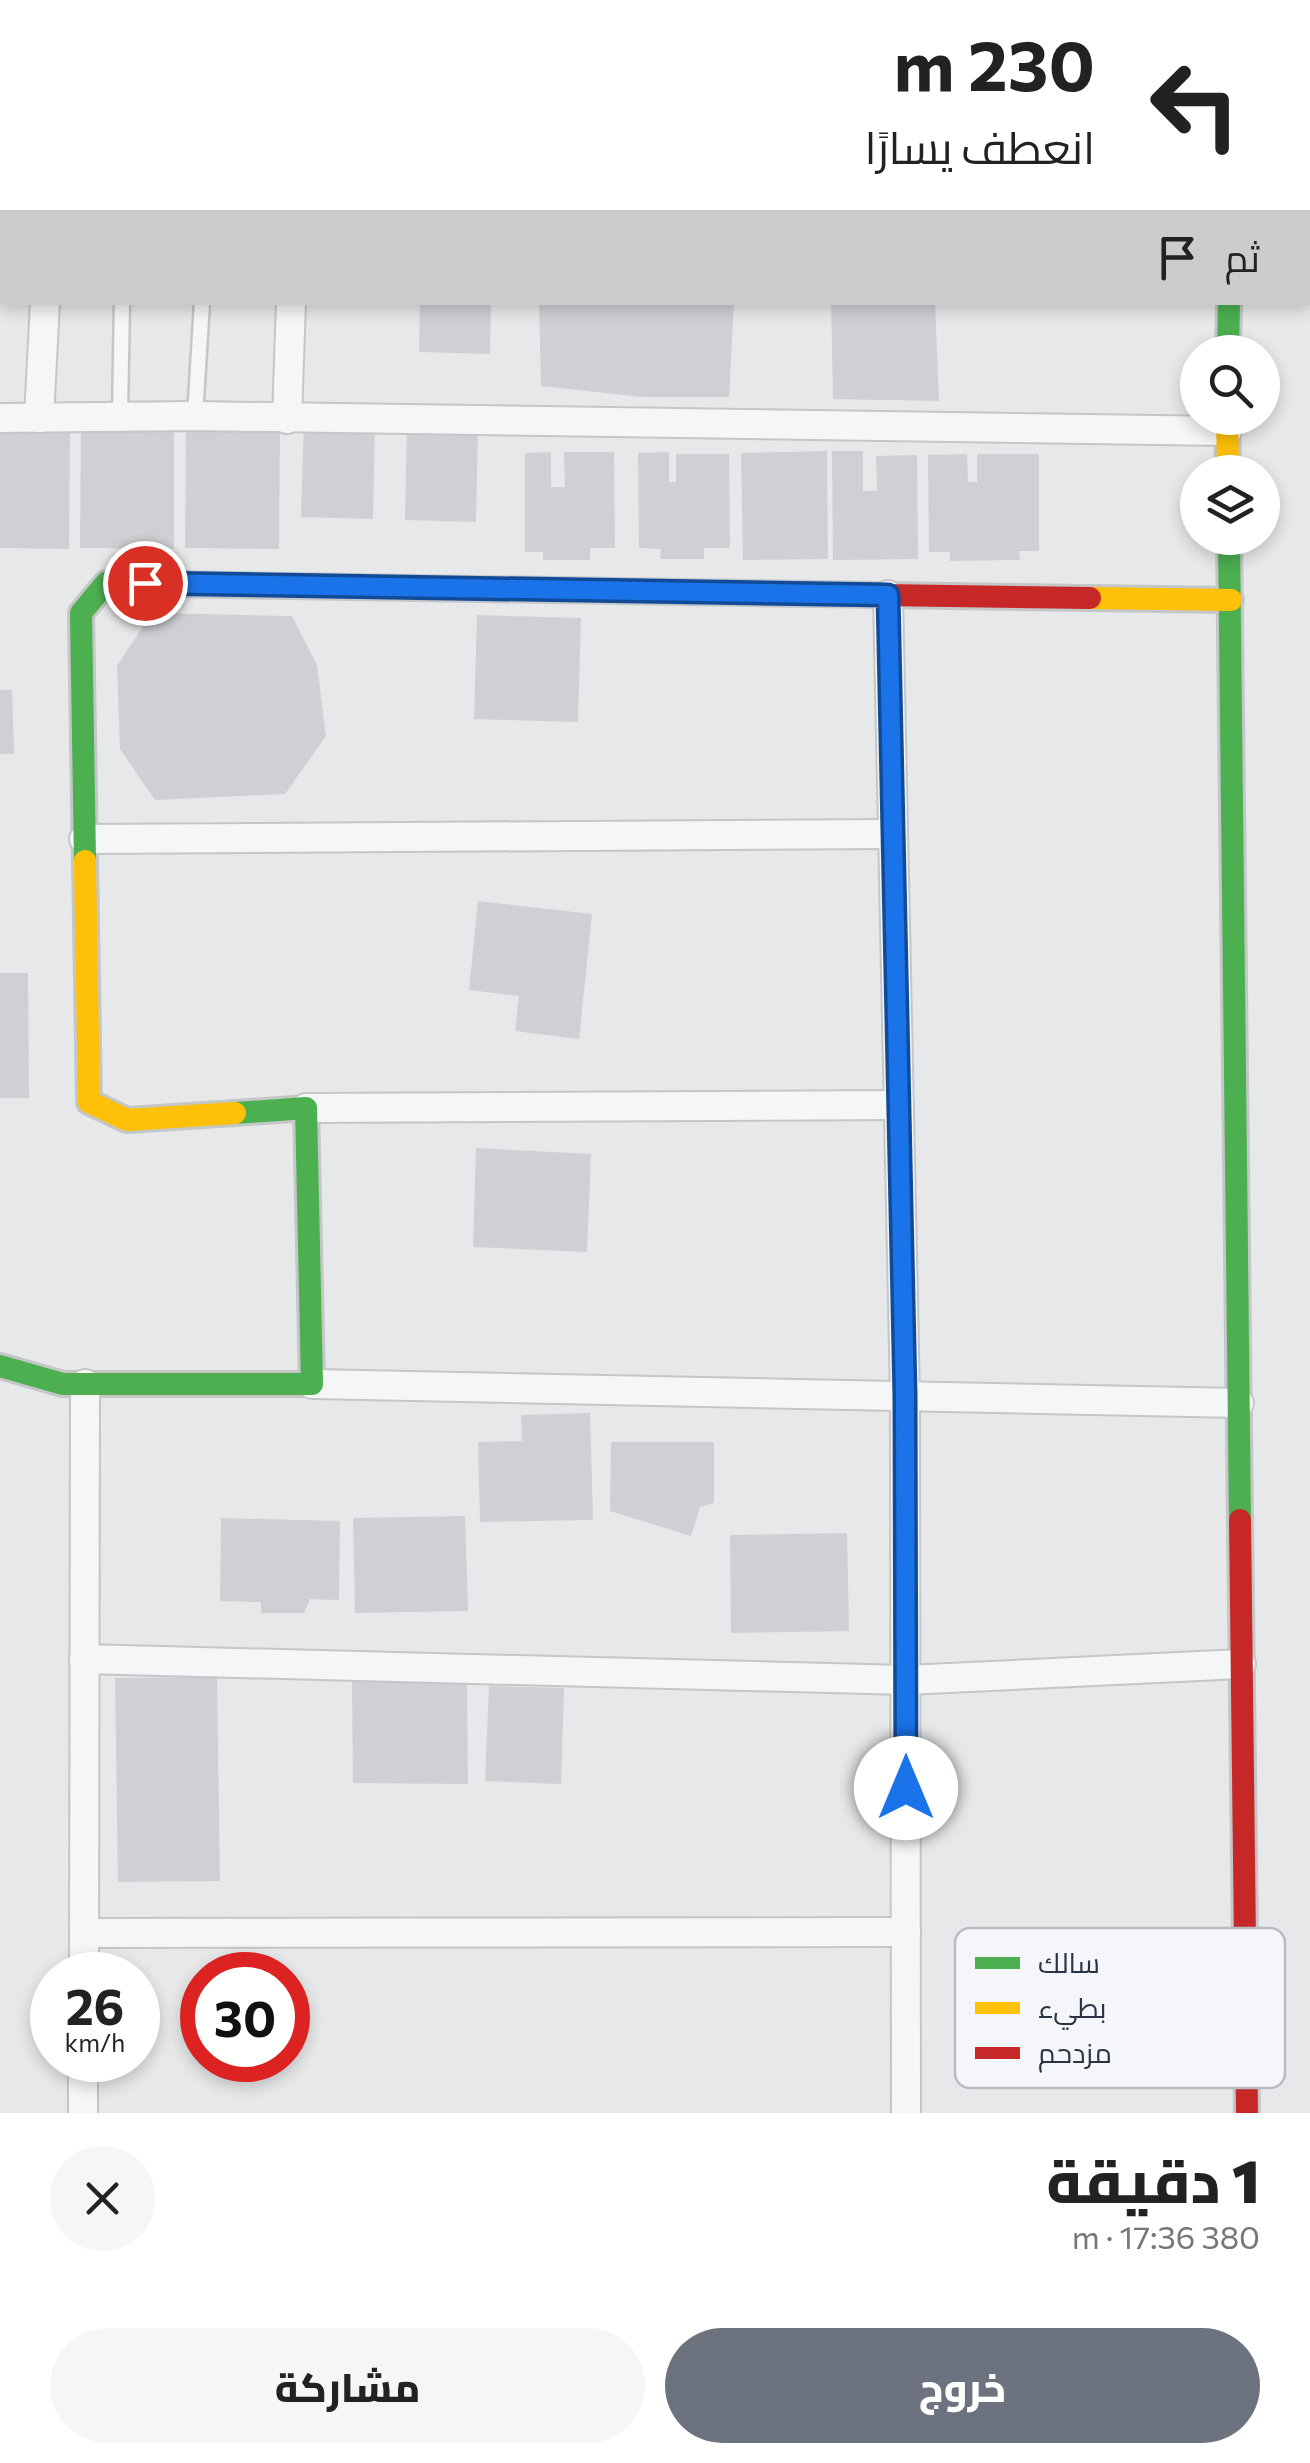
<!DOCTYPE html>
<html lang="ar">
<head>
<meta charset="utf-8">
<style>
  :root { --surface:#fff; --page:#f6f6f6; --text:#222; --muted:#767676; --accent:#6c737f }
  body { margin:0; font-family:Commissioner,Cairo,sans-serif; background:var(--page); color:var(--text); direction:rtl; height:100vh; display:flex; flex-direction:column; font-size:38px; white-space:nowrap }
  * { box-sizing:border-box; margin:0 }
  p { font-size:32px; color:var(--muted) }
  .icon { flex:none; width:55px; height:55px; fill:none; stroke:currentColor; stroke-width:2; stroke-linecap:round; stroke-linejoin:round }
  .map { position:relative; height:2113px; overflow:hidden; direction:ltr }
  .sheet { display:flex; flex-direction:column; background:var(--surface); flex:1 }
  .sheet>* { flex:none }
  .top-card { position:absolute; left:0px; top:0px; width:1310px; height:305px; box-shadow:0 5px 15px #0003; direction:rtl; background:#fff; color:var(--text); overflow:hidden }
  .fabs { position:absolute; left:1180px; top:335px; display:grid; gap:20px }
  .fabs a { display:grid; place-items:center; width:100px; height:100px; border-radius:50%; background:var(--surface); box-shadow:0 5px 15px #0003; font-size:50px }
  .speed { position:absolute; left:30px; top:1952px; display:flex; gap:20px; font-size:50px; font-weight:700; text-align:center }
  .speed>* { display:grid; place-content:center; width:130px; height:130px; border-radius:50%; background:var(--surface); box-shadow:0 5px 15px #0003; line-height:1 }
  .speed small { font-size:25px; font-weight:400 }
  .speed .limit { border:15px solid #d22; background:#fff; color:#111 }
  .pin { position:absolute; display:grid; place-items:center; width:85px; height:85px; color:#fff; margin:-42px; border:5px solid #fff; border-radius:50%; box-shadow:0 2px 10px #0007 }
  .me { position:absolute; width:110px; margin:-55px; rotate:0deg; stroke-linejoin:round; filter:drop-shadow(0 0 8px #0008) }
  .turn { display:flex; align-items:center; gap:35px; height:210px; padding:0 50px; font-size:45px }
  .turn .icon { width:130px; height:130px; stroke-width:2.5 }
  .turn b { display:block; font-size:70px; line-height:85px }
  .then { display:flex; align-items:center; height:95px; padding:0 50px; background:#0003; gap:20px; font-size:38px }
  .round { display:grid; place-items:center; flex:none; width:105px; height:105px; border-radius:52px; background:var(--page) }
  .headline { display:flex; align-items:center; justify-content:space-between; height:170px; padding:0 50px }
  h1 { font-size:60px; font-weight:800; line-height:75px }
  .action { display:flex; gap:20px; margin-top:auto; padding:20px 50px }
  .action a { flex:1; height:115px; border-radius:60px; background:var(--accent); color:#fff; font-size:40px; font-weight:800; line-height:115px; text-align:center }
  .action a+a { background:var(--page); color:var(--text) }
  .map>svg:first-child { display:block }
  .building { fill:#ced0d3 }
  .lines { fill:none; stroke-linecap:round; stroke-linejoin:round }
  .lane-casing { stroke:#c4c6c8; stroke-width:19 }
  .street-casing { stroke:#c4c6c8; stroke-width:32 }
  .fast-casing { stroke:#c4c6c8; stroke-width:28 }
  .slow-casing { stroke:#c4c6c8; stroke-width:28 }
  .jam-casing { stroke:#c4c6c8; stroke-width:28 }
  .lane { stroke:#f5f6f7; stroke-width:14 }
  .street { stroke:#f5f6f7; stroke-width:28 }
  .fast { stroke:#4caf50; stroke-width:22 }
  .slow { stroke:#ffc107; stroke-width:22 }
  .jam { stroke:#c62828; stroke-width:22 }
  .route-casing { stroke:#114b97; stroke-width:25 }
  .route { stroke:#1a73e8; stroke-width:18 }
  .key { fill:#f4f6f9; stroke:#b8bcc3; stroke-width:2.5 }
  .key-label { font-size:28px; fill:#2b3445 }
</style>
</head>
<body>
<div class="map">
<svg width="1310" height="2113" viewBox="0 0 1310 2113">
  <rect width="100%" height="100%" fill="#e6e8ea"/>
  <!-- building -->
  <g class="building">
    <polygon points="420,302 491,302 490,354 419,352"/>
    <polygon points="539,302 734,302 729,397 642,397 541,386"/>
    <polygon points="831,302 935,302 939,401 833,399"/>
    <polygon points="304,420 375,422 373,519 301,517"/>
    <polygon points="407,423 478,425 476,522 405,520"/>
    <polygon points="0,424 70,425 69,549 0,548"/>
    <polygon points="81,424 174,426 174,549 80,548"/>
    <polygon points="186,424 280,425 279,549 185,548"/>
    <polygon points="827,451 828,559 743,560 741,453"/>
    <polygon points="832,451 863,451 863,491 877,491 876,456 917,455 918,559 833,560"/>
    <polygon points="551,452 551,487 565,487 564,452 614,452 615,548 590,548 590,560 543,560 543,552 525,552 525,453"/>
    <polygon points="669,452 669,482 676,482 676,454 729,454 730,548 704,548 704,559 660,559 661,549 639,548 638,453"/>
    <polygon points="967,454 968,482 977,482 977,454 1039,454 1039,551 1019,551 1020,560 950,561 950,552 929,552 928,455"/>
    <polygon points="152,613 292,616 317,665 326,736 285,794 155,800 120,749 117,666"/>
    <polygon points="477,615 581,618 578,722 474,719"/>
    <polygon points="0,690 12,690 14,754 0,754"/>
    <polygon points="478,901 592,914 579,1039 515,1031 519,996 469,990"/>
    <polygon points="0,973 28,973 29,1098 0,1098"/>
    <polygon points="476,1148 591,1154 587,1252 473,1247"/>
    <polygon points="590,1413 593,1520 480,1522 478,1442 522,1441 521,1415"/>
    <polygon points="611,1442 714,1442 714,1503 700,1507 691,1536 610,1511"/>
    <polygon points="465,1516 468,1611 355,1613 353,1518"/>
    <polygon points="221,1518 340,1521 339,1600 310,1599 304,1613 261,1613 261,1602 220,1601"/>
    <polygon points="847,1533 849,1631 731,1633 730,1535"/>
    <polygon points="217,1677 220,1881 118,1882 115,1678"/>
    <polygon points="352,1680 467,1681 468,1784 353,1783"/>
    <polygon points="489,1686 564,1688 561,1784 485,1781"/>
  </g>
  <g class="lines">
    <!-- lane casing -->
    <g class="lane-casing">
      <g id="lane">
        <polyline points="120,416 122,302"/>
        <polyline points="195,416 202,302"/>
      </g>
    </g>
    <!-- street casing -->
    <g class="street-casing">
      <g id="street">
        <polyline points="79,2 79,0"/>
        <polyline points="0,107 2,107"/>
        <polyline points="1308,214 1310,214"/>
        <polyline points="0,418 195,416 1227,431"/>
        <polyline points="39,418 45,302"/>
        <polyline points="287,419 291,302"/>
        <polyline points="888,595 905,1396 906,2113"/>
        <polyline points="84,839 893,834"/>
        <polyline points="306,1108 899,1105"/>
        <polyline points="312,1384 1239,1403"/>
        <polyline points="84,1659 906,1680 1241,1664"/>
        <polyline points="84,1933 906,1932"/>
        <polyline points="84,1975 85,1384"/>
        <polyline points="83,2113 83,2060"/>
      </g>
    </g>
    <!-- fast casing -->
    <g class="fast-casing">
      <g id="fast">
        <polyline points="1228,352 1229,302"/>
        <polyline points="1229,538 1240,1520"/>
        <polyline points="85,861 81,613 106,583 416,588"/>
        <polyline points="0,1366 63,1384 312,1384 306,1108 235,1113"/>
      </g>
    </g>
    <!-- slow casing -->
    <g class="slow-casing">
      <g id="slow">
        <polyline points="1227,418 1228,472"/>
        <polyline points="1090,598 1231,600"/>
        <polyline points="85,861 89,1102 127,1120 235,1113"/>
      </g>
    </g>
    <!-- jam casing -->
    <g class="jam-casing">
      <g id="jam">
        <polyline points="1228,2 1229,0"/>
        <polyline points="416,588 1090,598"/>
        <polyline points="1240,1520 1247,2113"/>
      </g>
    </g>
    <!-- lane -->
    <use href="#lane" class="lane"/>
    <!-- street -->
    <use href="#street" class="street"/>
    <!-- fast -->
    <use href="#fast" class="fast"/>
    <!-- slow -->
    <use href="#slow" class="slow"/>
    <!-- jam -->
    <use href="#jam" class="jam"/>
  </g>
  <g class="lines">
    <!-- route casing -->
    <g class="route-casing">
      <polyline id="route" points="145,583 888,595 905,1396 906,1788"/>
    </g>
    <!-- route -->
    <use href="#route" class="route"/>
  </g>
  <!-- legend -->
  <rect x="955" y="1928" width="330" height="160" rx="15" class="key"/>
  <rect x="975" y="1957" width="45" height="12" fill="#4caf50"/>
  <rect x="975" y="2002" width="45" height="12" fill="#ffc107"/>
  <rect x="975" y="2047" width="45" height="12" fill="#c62828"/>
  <g class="key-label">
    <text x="1038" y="1973">سالك</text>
    <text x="1038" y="2018">بطيء</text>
    <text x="1038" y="2063">مزدحم</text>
  </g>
</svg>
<div class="fabs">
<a><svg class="icon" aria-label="search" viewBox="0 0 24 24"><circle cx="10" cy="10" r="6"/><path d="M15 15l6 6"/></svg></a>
<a><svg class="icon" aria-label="layers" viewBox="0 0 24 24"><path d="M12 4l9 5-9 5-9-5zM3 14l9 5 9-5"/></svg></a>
</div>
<div class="speed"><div>26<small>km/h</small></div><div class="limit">30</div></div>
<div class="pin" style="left:145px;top:583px;background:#d93025"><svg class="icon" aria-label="arrive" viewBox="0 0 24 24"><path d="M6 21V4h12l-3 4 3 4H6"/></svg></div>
<svg class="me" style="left:906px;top:1788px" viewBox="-20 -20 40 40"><circle r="19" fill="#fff"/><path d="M0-13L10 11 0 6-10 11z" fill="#1a73e8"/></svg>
<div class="top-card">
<div class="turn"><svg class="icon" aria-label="left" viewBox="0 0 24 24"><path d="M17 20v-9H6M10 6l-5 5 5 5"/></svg><div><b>230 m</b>انعطف يسارًا</div></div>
<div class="then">ثم<svg class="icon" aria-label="arrive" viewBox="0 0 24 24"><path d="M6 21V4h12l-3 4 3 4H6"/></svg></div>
</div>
</div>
<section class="sheet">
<div class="headline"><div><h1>1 دقيقة</h1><p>380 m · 17:36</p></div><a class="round"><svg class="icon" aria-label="close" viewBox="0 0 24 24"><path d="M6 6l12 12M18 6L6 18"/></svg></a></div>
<div class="action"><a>خروج</a><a>مشاركة</a></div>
</section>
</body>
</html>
